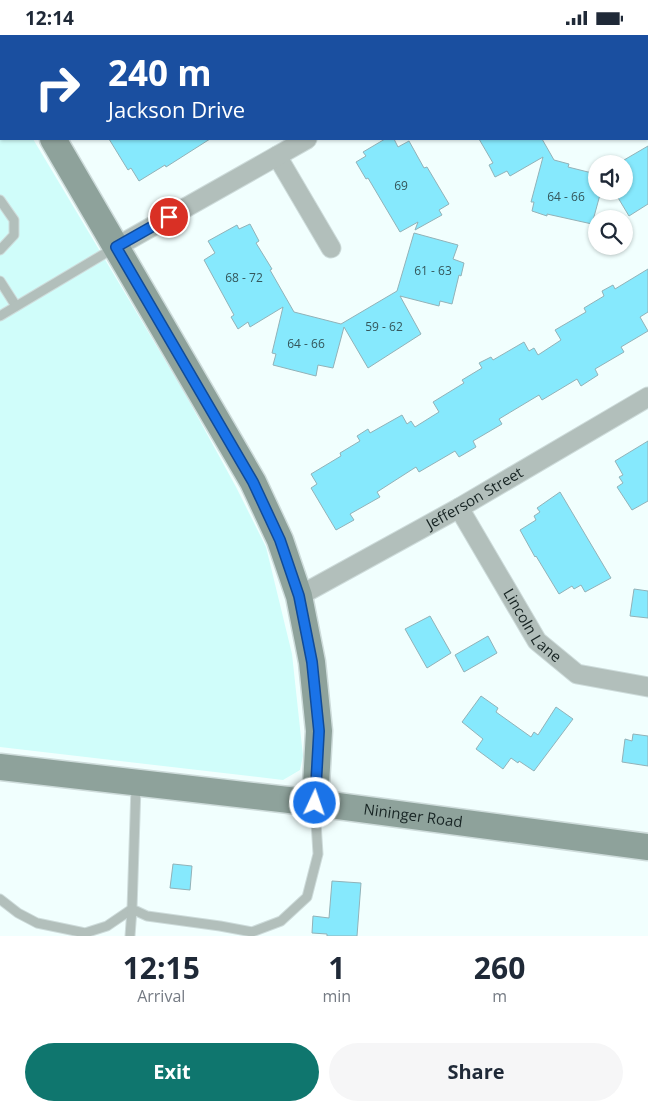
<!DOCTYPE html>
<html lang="en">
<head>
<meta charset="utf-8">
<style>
  :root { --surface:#fff; --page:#f6f6f7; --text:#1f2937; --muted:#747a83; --accent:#0f766e }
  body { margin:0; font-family:"Open Sans",sans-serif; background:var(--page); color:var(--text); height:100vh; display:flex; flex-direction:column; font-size:19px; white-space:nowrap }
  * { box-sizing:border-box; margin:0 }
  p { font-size:16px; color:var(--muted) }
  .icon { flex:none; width:28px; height:28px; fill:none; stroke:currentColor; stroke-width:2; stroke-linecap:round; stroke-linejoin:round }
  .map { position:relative; height:901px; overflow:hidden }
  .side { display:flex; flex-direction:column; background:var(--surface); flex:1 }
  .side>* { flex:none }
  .hud { position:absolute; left:0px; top:0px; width:649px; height:105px; box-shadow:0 1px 4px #0004; background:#1a4fa0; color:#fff; overflow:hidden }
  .fabs { position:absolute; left:588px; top:120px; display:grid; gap:10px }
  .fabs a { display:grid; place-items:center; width:45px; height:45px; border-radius:50%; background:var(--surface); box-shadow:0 1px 4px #0004; font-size:25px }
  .pin { position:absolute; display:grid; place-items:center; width:42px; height:42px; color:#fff; margin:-21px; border:2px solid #fff; border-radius:50%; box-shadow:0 1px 5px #0007 }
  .me { position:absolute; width:55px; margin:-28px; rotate:3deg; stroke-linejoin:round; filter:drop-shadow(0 0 4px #0008) }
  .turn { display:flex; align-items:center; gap:18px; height:105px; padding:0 25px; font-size:22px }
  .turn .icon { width:65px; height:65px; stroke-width:2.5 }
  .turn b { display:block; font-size:35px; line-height:42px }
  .eta { display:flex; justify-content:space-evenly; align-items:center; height:85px; text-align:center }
  .eta b { font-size:30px; font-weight:700; line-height:35px }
  .cta { display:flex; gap:10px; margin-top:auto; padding:10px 25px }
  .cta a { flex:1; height:58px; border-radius:30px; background:var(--accent); color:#fff; font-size:20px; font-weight:700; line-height:58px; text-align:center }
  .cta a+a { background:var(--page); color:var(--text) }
  .status { display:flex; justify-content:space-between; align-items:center; height:35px; padding:0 25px; background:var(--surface); direction:ltr }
  .status svg { height:14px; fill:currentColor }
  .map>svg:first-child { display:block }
  .built { fill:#d0fdfa }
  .building { fill:#86e9fd; stroke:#92b2b8 }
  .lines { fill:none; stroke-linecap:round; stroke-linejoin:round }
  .lane-casing { stroke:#cedcdb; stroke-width:11 }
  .street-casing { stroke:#cedcdb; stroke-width:21 }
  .secondary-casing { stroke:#cedcdb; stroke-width:29 }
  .lane { stroke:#b2bfbb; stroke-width:9 }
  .street { stroke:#b2bfbb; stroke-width:19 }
  .secondary { stroke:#8ea29b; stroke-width:26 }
  .route-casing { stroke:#114b97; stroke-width:12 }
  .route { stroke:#1a73e8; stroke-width:9 }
  .labels { text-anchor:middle; stroke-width:4; stroke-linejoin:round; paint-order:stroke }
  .number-label { font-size:12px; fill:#34565a }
  .street-label { font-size:15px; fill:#182524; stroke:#fff }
</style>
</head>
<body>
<div class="status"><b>12:14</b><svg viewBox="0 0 49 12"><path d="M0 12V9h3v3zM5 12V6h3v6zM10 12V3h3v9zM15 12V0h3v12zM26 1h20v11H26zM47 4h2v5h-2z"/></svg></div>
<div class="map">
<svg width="648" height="901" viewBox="0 0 648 901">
  <rect width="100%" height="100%" fill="#f1fffe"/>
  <!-- built -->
  <polygon class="built" points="0,47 1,104 33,104 184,357 236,452 266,512 292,619 303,721 300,735 283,745 0,712"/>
  <!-- building -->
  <g class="building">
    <polygon points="109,104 210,104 166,132 165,130 139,146 131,133 128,135"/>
    <polygon points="385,104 394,104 398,112 409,106 424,133 427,132 449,169 439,175 442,180 415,195 418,187 400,197 368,143 366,144 356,127 366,121 363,117"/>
    <polygon points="479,104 542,104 554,125 569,129 568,132 596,139 596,156 601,156 592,189 547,179 547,181 532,176 534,167 531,167 543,122 510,141 507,136 495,142 489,130 493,128"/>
    <polygon points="648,111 648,169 629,181 614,156 624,156 624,125"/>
    <polygon points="250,189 259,206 256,208 272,234 270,235 294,277 341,289 397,256 414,198 458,210 453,224 464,228 461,241 459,240 452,269 440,266 439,271 400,261 421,299 368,333 344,292 333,333 318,330 316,341 273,330 276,319 272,318 283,272 250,292 248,287 238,294 231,282 234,280 204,225 215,218 208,206 237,190 239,194"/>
    <polygon points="648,234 648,277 640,282 648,296 621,312 624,317 595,334 598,340 581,351 577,344 542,365 539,360 499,384 502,389 473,406 476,412 459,422 455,416 419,437 416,432 377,457 380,462 350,479 354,485 336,495 311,453 317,449 311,439 341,421 340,418 360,406 357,401 368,394 370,398 402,380 407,389 411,386 415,392 439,377 433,367 464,348 462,345 482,333 479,328 491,322 493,325 524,307 529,316 534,313 538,320 561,305 555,295 586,277 584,273 604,261 602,256 613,250 615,254"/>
    <polygon points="648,406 648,466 632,475 617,452 623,448 619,442 623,440 615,426"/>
    <polygon points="560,457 611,543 585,557 581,550 574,554 572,551 559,559 536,521 535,522 520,495 536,485 534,481 540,477 537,473"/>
    <polygon points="634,554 648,556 648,583 630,581"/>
    <polygon points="430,581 451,618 427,633 405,594"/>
    <polygon points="488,601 497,618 464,637 455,620"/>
    <polygon points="481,661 498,673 496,677 531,702 534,697 538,700 556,672 573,684 534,736 519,726 518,728 511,723 503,734 476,714 483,704 462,687"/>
    <polygon points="633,699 648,701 648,731 622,727 625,704 632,706"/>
    <polygon points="173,829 192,831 190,855 170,853"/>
    <polygon points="332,846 361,848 357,901 327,901 327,899 312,898 313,881 329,883"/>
  </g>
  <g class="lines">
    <!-- lane casing -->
    <g class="lane-casing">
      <g id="lane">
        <polyline points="0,165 14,185 14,200 0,215"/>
        <polyline points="0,246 16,271"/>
        <polyline points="0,281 114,213"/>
        <polyline points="136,751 132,874 147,881 220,891 252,897 281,886 307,862 318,819 315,771"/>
        <polyline points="0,864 18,878 37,888 85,898 107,891 132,874"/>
        <polyline points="130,901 132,874"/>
      </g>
    </g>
    <!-- street casing -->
    <g class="street-casing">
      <g id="street">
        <polyline points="556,0 557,1"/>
        <polyline points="483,1 485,0"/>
        <polyline points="277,121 331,213"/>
        <polyline points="116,212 307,104"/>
        <path id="s1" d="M459,473l78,133 40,33 71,13"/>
        <path id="s2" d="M299,561l160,-88 189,-111"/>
      </g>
    </g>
    <!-- secondary casing -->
    <g class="secondary-casing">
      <g id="secondary">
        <polyline points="0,12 1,14"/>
        <polyline points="53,104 253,447 280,505 299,561 312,627 319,696 315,768"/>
        <path id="s3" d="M0,732l315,36 333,44"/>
      </g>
    </g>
    <!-- lane -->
    <use href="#lane" class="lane"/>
    <!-- street -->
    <use href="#street" class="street"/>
    <!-- secondary -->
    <use href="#secondary" class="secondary"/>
  </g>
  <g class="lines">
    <!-- route casing -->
    <g class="route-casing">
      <polyline id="route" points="169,182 116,212 253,447 280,505 299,561 312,627 319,696 315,768"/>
    </g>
    <!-- route -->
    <use href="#route" class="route"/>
  </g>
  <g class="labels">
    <!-- number labels -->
    <g class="number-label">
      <text x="401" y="155">69</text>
      <text x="566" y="166">64 - 66</text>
      <text x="433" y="240">61 - 63</text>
      <text x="244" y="247">68 - 72</text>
      <text x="384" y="296">59 - 62</text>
      <text x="306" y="313">64 - 66</text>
    </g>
    <!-- street labels -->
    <g class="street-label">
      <text dy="5" stroke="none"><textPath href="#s2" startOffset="201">Jefferson Street</textPath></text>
      <text dy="5" stroke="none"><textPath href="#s1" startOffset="139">Lincoln Lane</textPath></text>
      <text dy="5" stroke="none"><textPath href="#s3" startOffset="416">Nininger Road</textPath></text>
    </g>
  </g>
</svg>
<div class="fabs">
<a><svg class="icon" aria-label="sound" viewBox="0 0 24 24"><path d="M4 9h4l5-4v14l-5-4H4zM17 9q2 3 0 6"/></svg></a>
<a><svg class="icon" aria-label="search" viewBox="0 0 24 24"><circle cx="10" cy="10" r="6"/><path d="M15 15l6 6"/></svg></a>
</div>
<div class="pin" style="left:169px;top:182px;background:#d93025"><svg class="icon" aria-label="arrive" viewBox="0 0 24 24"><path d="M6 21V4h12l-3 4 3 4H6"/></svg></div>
<svg class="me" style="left:315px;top:768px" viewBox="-20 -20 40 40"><circle r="17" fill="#1a73e8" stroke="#fff" stroke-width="3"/><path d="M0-11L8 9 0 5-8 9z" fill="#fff"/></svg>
<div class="hud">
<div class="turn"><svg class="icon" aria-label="right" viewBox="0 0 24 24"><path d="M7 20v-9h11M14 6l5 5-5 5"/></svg><div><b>240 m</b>Jackson Drive</div></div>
</div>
</div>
<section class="side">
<div class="eta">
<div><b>12:15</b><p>Arrival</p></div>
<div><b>1</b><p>min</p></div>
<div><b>260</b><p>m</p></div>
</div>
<div class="cta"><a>Exit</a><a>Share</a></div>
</section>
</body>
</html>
